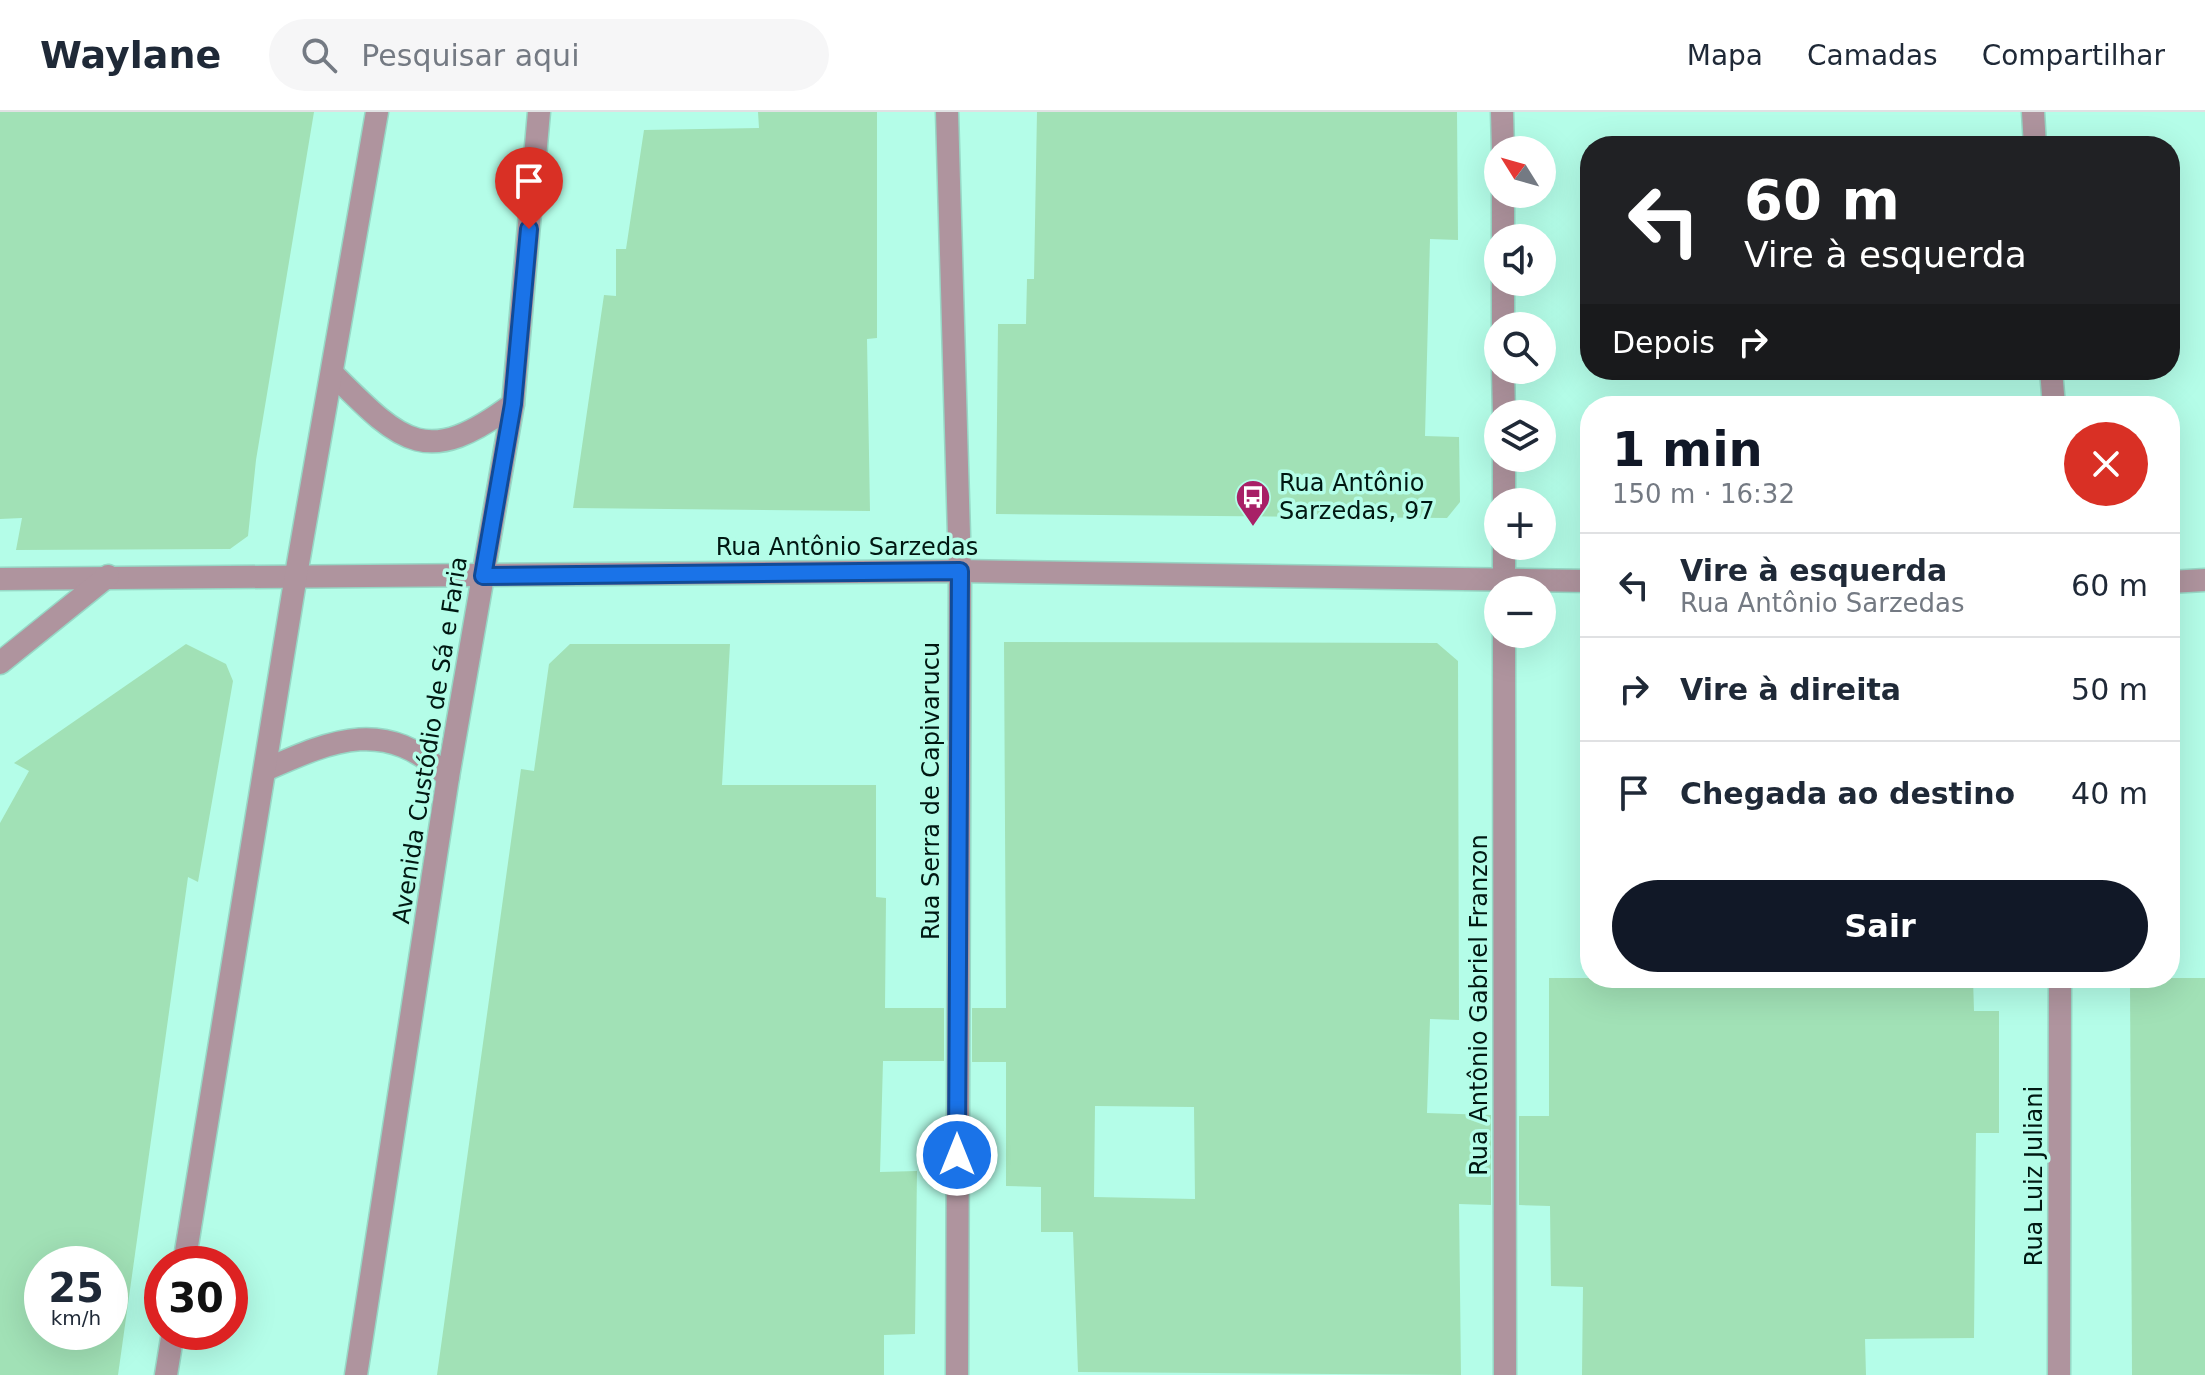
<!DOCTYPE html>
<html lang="pt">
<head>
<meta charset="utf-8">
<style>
  :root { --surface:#fff; --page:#f6f6f7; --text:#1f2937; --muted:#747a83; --line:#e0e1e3; --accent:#111827 }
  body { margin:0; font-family:"DejaVu Sans",sans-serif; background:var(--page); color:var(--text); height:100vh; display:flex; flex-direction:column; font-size:30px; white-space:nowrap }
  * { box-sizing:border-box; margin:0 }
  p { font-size:26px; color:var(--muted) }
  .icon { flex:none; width:44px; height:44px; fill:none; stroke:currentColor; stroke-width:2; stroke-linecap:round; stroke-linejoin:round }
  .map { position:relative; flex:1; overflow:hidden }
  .details { position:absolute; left:1580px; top:284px; width:600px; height:592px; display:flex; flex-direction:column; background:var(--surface); border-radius:32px; box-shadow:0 8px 32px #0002 }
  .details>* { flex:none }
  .top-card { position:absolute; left:1580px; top:24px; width:600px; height:244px; border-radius:32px; box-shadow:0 8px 32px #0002; background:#202124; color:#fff; overflow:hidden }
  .needle { width:52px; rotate:307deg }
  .fabs { position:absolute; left:1484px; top:24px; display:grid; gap:16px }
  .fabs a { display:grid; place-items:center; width:72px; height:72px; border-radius:50%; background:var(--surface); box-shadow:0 8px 32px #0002; font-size:40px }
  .speed { position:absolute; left:24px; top:1134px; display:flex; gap:16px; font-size:40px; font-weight:700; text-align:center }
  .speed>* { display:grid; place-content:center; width:104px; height:104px; border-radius:50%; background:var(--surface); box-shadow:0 8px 32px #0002; line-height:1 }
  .speed small { font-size:20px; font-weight:400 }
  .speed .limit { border:12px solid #d22; background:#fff; color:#111 }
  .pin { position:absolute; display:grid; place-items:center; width:68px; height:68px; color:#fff; margin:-82px -34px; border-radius:50% 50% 50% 0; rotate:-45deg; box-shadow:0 0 8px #0007 }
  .pin .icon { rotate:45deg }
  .me { position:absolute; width:88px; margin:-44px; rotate:0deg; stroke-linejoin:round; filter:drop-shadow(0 0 6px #0008) }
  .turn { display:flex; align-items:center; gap:28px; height:168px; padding:0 32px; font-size:36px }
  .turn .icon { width:104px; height:104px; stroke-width:2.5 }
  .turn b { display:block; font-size:56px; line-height:68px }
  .then { display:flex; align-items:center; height:76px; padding:0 32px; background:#0003; gap:16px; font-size:30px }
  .round { display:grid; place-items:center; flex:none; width:84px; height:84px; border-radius:42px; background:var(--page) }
  .head { display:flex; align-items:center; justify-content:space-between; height:136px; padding:0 32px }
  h1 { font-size:48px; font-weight:700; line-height:60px; color:var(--accent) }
  .primary-button { display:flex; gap:16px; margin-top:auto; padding:16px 32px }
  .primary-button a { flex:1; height:92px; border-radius:48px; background:var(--accent); color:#fff; font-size:32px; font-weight:700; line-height:92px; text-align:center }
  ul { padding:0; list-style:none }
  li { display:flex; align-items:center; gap:24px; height:104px; padding:0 32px; border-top:2px solid var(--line) }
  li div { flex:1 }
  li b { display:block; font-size:30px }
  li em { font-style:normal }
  header { display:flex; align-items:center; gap:48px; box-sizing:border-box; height:112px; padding:0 40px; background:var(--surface); border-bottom:2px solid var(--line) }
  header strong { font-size:38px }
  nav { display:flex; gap:44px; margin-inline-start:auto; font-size:28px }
  .search { width:560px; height:72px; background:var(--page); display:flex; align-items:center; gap:20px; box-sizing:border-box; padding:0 28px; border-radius:44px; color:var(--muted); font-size:30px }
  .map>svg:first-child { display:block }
  .building { fill:#a1e1b6; fill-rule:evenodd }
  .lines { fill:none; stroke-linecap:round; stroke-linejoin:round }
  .minor-casing { stroke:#97d8c6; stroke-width:25 }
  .tertiary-casing { stroke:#97d8c6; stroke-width:25 }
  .minor { stroke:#af949e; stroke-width:22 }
  .tertiary { stroke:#af949e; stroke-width:22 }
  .route-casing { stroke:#114b97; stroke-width:20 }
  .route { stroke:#1a73e8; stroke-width:14 }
  .labels { text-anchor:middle; stroke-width:7; stroke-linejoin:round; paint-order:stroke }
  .poi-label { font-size:24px; fill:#001812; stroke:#b4fde8; text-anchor:start }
  .street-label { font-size:24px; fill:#001812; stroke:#b4fde8 }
</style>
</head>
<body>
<header>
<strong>Waylane</strong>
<div class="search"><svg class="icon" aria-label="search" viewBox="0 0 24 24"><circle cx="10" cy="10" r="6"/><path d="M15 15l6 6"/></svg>Pesquisar aqui</div>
<nav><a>Mapa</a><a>Camadas</a><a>Compartilhar</a></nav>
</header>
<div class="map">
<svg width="2205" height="1263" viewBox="0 0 2205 1263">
  <rect width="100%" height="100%" fill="#b4fde8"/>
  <!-- building -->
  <g class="building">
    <polygon points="0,0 314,0 256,348 248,424 230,437 16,438 22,406 0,407"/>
    <polygon points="758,0 877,0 877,226 867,227 870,399 573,396 604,183 616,184 616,137 626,137 644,18 759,16"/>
    <polygon points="1037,0 1457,0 1458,128 1430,127 1425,324 1459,325 1460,390 1447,406 996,402 998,212 1026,212 1027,167 1034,167"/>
    <path d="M1004,530l433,1 21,18 1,359 -29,-1 -3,94 64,2v90l-32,-1 2,171 -383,-3 -5,-140h-32v-45l-35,-1v-124h-34v-54h34zM1095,994l99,1 1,92 -101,-2z"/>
    <path d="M186,532l40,20 7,17 -35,201 -10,-5 -70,498h-118v-552l29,-52 -15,-8zM42,1152h68v68h-68z"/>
    <polygon points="570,532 730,532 722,673 876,673 876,785 886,786 885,896 944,896 944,949 883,949 880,1060 917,1059 915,1222 884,1223 884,1263 437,1263 521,657 534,659 549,552"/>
    <polygon points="1549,866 1973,866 1974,899 1999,899 1999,1021 1976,1021 1974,1226 1865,1227 1866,1263 1582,1263 1583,1175 1551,1174 1550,1094 1519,1093 1519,1004 1549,1004"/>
    <polygon points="2130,866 2205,866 2205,1263 2132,1263"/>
  </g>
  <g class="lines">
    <!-- minor casing -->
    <g class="minor-casing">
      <g id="minor">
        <polyline points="947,0 960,459 957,1263"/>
        <polyline points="1502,0 1503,38"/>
        <polyline points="1503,82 1503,126"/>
        <polyline points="1503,170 1503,214"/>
        <polyline points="1503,258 1504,302"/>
        <polyline points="1504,346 1504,390"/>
        <polyline points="1504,434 1504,478"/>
        <polyline points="0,467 960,459 1590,469"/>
        <polyline points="2170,470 2205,468"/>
        <polyline points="1504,522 1505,1263"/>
        <polyline points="0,551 108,464"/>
      </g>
    </g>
    <!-- tertiary casing -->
    <g class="tertiary-casing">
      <g id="tertiary">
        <polyline points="2033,0 2035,34"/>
        <polyline points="2051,258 2054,294"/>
        <path d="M333,262c69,69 93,95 180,30"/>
        <path d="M265,658c70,-31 121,-53 183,7"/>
        <polyline points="184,1152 296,463 377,0"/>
        <polyline points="166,1263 173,1220"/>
        <polyline points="356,1263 448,665 513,292 539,0"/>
        <polyline points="2059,1263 2060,866"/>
      </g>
    </g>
    <!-- minor -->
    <use href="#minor" class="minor"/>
    <!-- tertiary -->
    <use href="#tertiary" class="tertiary"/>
  </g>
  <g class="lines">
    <!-- route casing -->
    <g class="route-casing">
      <polyline id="route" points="529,117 513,292 483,464 960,459 957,1043"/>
    </g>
    <!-- route -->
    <use href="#route" class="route"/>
  </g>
  <!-- icons -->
  <defs>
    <g id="bus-pin" transform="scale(1.8)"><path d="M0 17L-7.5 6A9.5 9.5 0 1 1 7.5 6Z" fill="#a82067" stroke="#b4fde8"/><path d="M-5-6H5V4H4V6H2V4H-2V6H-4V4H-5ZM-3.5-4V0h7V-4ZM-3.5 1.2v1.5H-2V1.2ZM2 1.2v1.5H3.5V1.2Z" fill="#fff"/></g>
  </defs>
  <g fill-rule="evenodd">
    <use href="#bus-pin" x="1253" y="385"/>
  </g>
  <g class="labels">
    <!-- poi labels -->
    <g class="poi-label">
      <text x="1279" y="379">Rua Antônio<tspan x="1279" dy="28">Sarzedas, 97</tspan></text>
    </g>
    <!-- street labels -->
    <g class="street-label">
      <text x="847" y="443">Rua Antônio Sarzedas</text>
      <text transform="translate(430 628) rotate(-81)" y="8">Avenida Custódio de Sá e Faria</text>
      <text transform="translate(931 679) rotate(-90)" y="8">Rua Serra de Capivarucu</text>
      <text transform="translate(1479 893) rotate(-90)" y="8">Rua Antônio Gabriel Franzon</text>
      <text transform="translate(2034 1064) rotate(-90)" y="8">Rua Luiz Juliani</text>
    </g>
  </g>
</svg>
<div class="fabs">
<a><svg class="needle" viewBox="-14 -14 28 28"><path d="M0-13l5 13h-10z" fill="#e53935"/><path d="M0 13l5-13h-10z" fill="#747a83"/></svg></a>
<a><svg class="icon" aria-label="sound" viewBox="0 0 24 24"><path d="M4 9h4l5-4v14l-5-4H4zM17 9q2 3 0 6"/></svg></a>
<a><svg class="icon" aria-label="search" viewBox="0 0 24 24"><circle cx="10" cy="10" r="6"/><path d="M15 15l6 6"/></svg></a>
<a><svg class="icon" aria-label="layers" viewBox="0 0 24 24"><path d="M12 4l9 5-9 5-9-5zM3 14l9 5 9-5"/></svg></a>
<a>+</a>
<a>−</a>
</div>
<div class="speed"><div>25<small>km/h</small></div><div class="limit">30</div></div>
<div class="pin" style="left:529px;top:117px;background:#d93025"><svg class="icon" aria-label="arrive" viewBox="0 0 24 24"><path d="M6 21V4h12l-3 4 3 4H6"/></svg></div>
<svg class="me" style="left:957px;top:1043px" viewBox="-20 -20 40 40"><circle r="17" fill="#1a73e8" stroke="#fff" stroke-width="3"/><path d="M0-11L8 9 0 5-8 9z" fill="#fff"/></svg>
<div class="top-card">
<div class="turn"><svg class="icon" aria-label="left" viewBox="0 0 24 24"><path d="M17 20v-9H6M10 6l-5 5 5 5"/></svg><div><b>60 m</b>Vire à esquerda</div></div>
<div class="then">Depois<svg class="icon" aria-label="right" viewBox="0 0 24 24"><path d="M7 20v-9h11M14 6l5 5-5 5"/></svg></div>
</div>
<section class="details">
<div class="head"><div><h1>1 min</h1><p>150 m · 16:32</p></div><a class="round" style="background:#d93025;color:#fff"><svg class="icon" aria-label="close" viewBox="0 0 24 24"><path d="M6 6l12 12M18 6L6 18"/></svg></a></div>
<ul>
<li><svg class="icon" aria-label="left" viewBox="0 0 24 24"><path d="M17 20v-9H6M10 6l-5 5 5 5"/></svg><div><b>Vire à esquerda</b><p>Rua Antônio Sarzedas</p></div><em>60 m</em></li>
<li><svg class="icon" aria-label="right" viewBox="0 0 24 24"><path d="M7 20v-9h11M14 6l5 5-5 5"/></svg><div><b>Vire à direita</b></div><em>50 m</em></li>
<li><svg class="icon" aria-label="arrive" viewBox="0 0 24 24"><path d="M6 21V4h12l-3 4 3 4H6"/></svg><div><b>Chegada ao destino</b></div><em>40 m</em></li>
</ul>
<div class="primary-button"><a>Sair</a></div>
</section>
</div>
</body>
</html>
